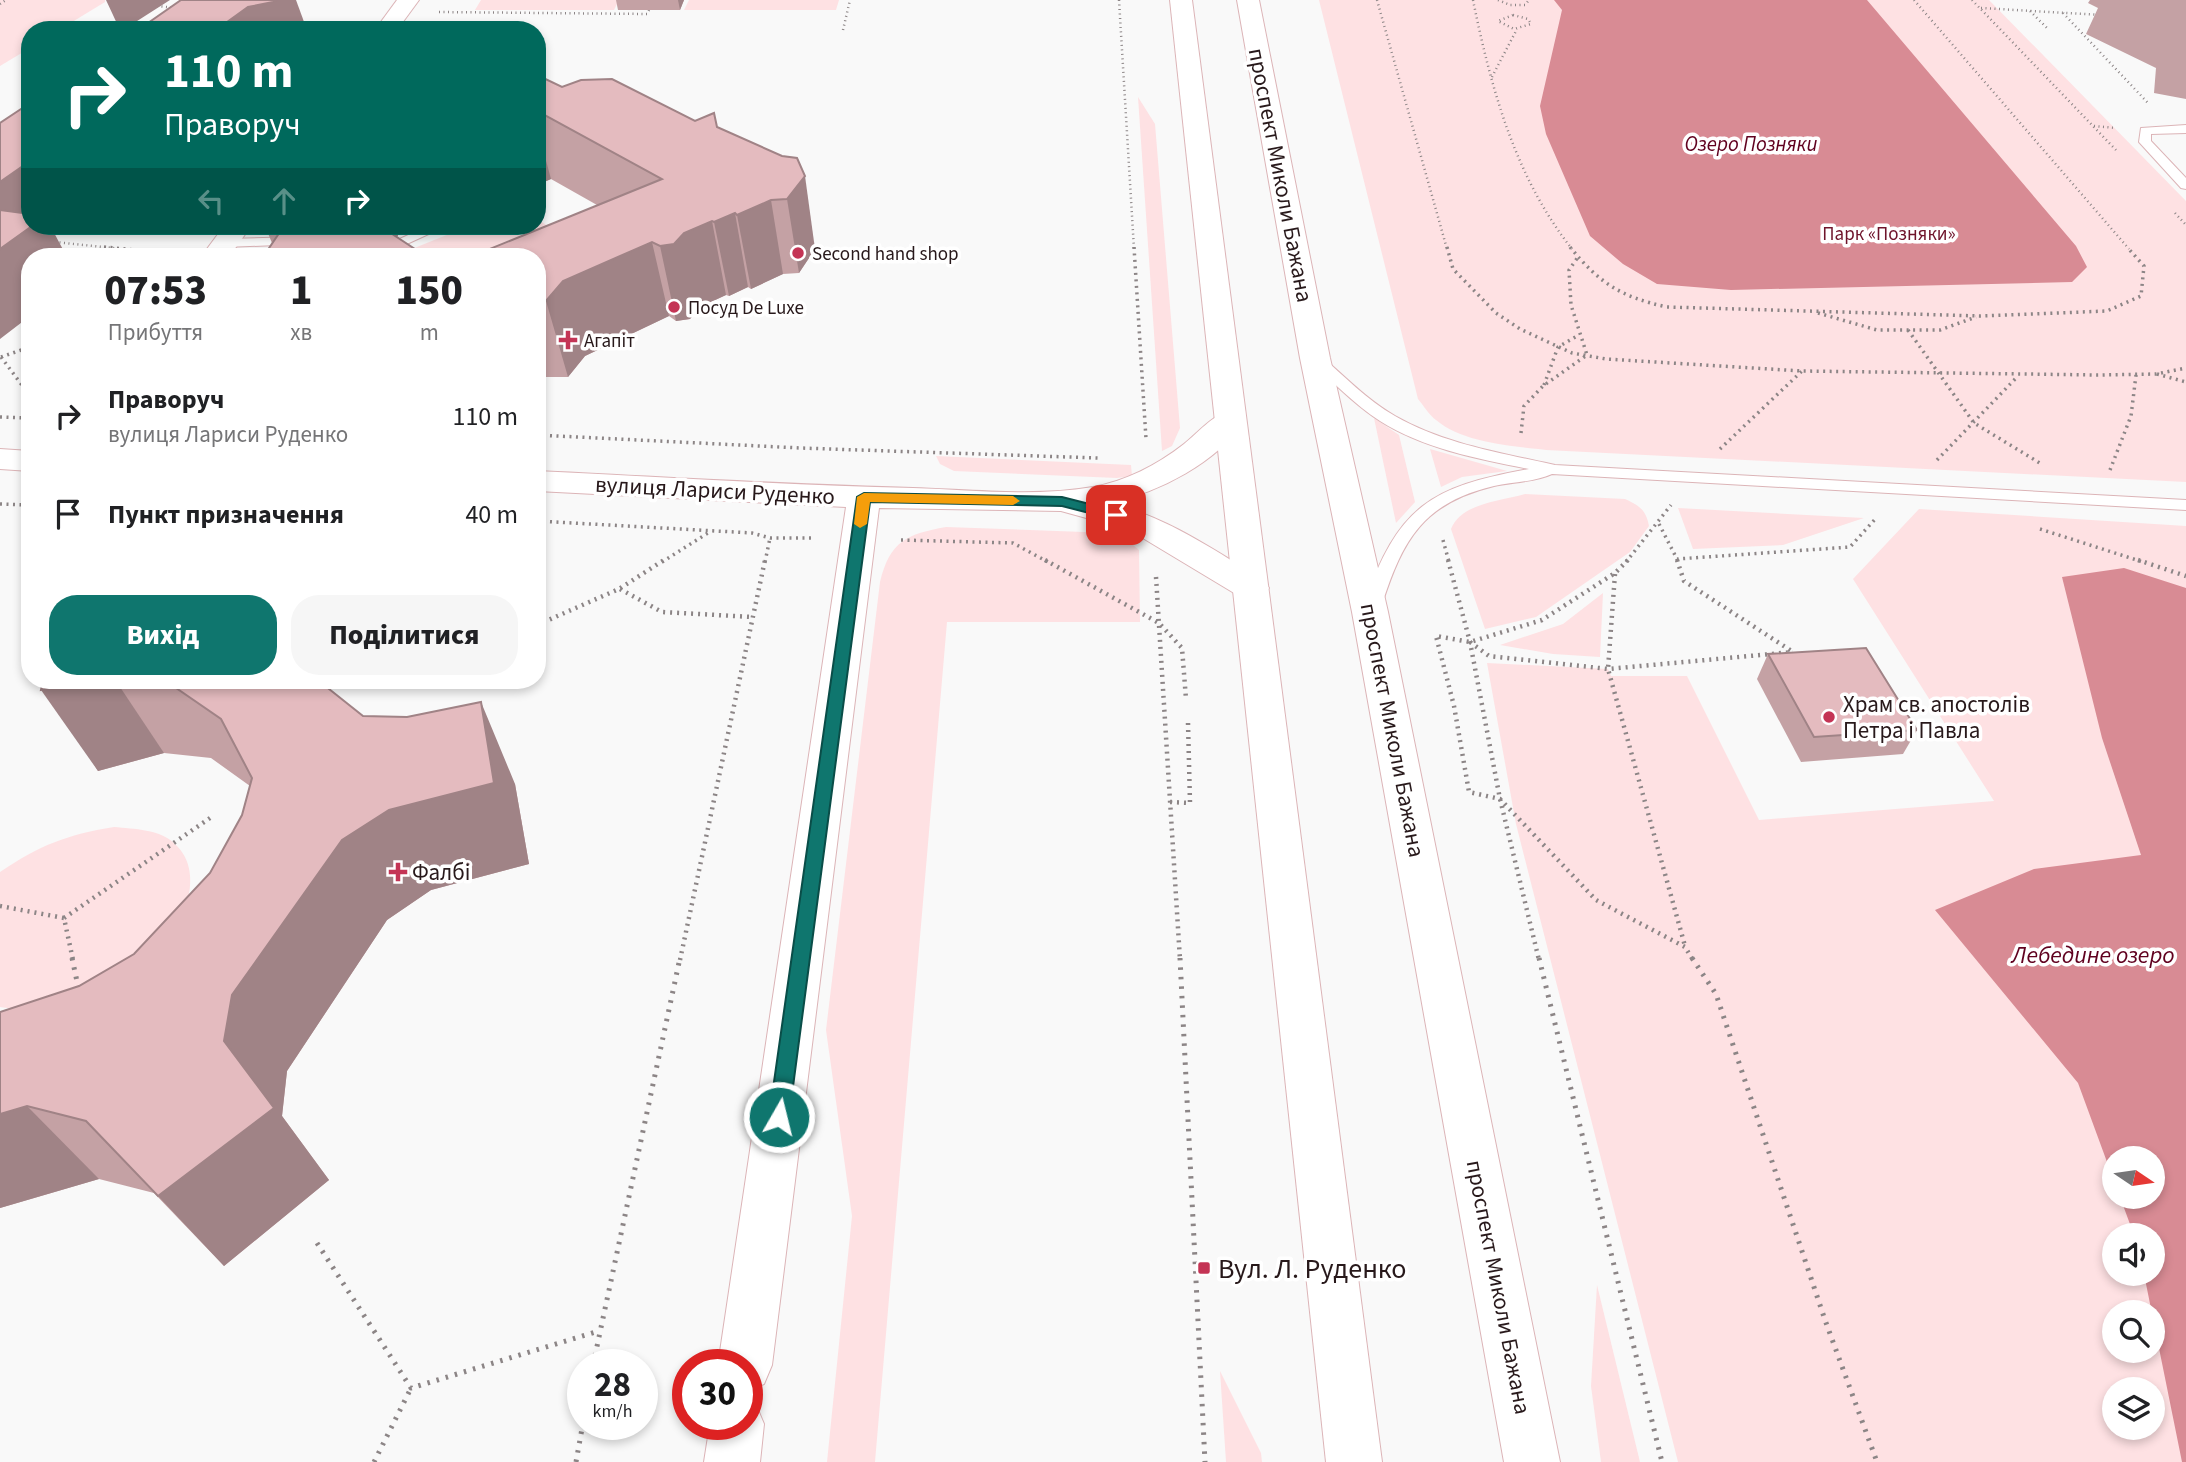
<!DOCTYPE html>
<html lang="uk">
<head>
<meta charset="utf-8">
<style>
  :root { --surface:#fff; --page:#f6f6f6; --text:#202124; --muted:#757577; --accent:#0f766e }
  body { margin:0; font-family:"Source Sans 3",sans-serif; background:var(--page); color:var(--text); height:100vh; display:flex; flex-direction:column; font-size:26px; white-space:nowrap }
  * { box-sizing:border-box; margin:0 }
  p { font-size:23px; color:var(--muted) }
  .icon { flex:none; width:38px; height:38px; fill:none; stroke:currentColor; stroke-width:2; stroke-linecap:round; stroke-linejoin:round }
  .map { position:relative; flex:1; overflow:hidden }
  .sheet { position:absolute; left:21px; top:248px; width:525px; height:441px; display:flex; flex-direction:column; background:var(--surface); border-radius:28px; box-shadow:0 4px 10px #0003 }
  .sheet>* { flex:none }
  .banner { position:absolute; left:21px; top:21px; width:525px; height:214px; border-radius:28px; box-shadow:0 4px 10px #0003; background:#00695c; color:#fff; overflow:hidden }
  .needle { width:46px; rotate:103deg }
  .controls { position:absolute; left:2102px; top:1146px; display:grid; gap:14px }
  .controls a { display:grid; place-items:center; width:63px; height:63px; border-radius:50%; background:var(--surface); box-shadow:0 4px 10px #0003; font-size:35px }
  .speed { position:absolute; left:567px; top:1349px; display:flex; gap:14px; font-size:35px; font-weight:700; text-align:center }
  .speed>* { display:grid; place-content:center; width:91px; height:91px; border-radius:50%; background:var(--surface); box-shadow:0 4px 10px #0003; line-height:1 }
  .speed small { font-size:18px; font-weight:400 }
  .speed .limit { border:10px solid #d22; background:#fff; color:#111 }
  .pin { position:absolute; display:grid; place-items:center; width:60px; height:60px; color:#fff; margin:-30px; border-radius:14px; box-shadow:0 4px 10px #0006 }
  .me { position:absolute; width:77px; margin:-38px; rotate:8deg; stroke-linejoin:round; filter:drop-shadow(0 0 5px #0008) }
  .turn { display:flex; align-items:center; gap:24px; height:147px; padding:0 28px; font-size:32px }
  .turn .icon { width:91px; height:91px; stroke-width:2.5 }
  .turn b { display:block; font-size:49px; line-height:60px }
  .lanes { display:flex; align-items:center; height:66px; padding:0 28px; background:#0003; justify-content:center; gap:35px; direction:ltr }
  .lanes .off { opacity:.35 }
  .eta { display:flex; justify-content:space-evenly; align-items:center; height:119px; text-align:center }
  .eta b { font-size:42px; font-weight:800; line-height:49px }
  .action { display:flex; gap:14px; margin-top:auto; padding:14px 28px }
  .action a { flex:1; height:80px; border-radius:28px; background:var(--accent); color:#fff; font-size:28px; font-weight:800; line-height:80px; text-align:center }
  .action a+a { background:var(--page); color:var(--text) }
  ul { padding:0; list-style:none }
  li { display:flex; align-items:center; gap:21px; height:98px; padding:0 28px }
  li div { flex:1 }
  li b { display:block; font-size:26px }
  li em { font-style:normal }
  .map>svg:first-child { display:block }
  .green { fill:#fee1e3; fill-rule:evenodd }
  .water { fill:#d88b94 }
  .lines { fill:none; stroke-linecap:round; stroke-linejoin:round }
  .service-casing { stroke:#dcb4b7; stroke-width:2 }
  .minor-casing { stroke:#dcb4b7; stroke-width:2 }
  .trunk-casing { stroke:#dcb4b7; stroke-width:2 }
  .path-far3 { stroke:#8c8586; stroke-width:2.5; stroke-dasharray:1 3.5; stroke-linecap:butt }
  .path-far2 { stroke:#8c8586; stroke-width:3.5; stroke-dasharray:2 4.5; stroke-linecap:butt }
  .path-far1 { stroke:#8c8586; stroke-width:4.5; stroke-dasharray:2 5; stroke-linecap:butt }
  .path { stroke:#8c8586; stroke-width:5; stroke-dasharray:2.5 7; stroke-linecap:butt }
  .service { fill:#fff; fill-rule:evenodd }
  .minor { fill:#fff; fill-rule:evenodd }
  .trunk { fill:#fff; fill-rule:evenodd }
  .wall { fill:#c4a1a4 }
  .shaded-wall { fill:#a08386 }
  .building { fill:#e4bbbf; stroke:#a08386; stroke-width:2 }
  .route { fill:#0f766e; stroke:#0a4d48; stroke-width:2 }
  .slow { fill:#f59e0b }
  .poi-dot { fill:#c43455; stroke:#fff; stroke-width:2.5 }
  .labels { text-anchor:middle; stroke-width:7; stroke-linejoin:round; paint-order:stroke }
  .far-park-label { font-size:19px; fill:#6f142b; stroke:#fff }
  .far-poi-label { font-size:19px; fill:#28191b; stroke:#fff; text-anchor:start }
  .far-water-label { font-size:21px; font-style:italic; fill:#60011f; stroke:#fff }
  .street-label { font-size:23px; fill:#28191b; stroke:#fff }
  .poi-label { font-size:23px; fill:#28191b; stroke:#fff; text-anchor:start }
  .water-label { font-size:24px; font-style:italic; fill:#60011f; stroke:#fff }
  .near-poi-label { font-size:28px; fill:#28191b; stroke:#fff; text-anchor:start }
</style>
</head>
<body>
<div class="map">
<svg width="2186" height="1462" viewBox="0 0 2186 1462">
  <rect width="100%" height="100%" fill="#f9f9f9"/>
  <!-- green -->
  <g class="green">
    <polygon points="0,0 105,0 105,2 59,30 30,30 30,48 0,66"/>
    <polygon points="481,0 619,0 614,10 475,10"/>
    <polygon points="689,0 839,0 836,10 684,10"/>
    <path d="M1319,0h670l197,201v281l-640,-32c-34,-4 -83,-7 -110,-30 -7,-5 -12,-14 -18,-21z"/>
    <polygon points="1138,97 1155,124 1180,428 1172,446 1162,451"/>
    <polygon points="537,219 586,251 537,257 397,255 469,226 537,226"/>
    <polygon points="1374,418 1399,435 1415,502 1396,523"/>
    <polygon points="1430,449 1507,471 1462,477 1441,487"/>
    <polygon points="936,456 1131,465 1132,476 1117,478 954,471 940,464"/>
    <path d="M1525,494l100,5c15,7 21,11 24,27l-19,26 -94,65 -51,12 -34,-100c10,-26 50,-28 74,-35z"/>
    <polygon points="1678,508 1864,518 1783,545 1693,549"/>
    <path d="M1919,509l267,17v936h-508l-162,-638 -29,-161 121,6 3,7h76l72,144 235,-19 -141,-222zM2114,1158h38v39h-38zM2114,1236h38v38h-38zM2114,1312h38v39h-38zM2114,1390h38v38h-38z"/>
    <path d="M946,527l165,6 15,6 13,11 1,72h-193l-72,840h-48l25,-246 -26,-186 54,-448c10,-41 27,-48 66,-55z"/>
    <polygon points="1603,593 1600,657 1553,654 1500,645 1563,624"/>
    <path d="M114,827c20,2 46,2 61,17 33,30 7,90 -25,111 -13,9 -100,51 -112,53 -12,1 -27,1 -38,-1v-135c40,-27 66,-37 114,-45z"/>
    <polygon points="1597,1285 1640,1462 1601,1462 1591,1386"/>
    <polygon points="1220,1371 1261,1453 1262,1462 1226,1462"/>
  </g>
  <!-- water -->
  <g class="water">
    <polygon points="1554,0 1867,0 2076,246 2087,267 2072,282 1731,290 1657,284 1623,264 1590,236 1546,134 1540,106 1562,10"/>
    <polygon points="2124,568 2186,588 2186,1462 2182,1462 2144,1274 2152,1274 2152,1236 2134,1235 2120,1197 2152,1197 2152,1158 2114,1158 2114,1181 2078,1083 1935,910 2034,869 2141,855 2102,738 2062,577"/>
  </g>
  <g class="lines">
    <!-- service casing -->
    <g class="service-casing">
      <g id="service">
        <polygon points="2186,125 2186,133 2151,134 2151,141 2186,178 2186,189 2181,188 2139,142 2141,128"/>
        <polygon points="537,190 544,191 544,197 537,198"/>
        <polygon points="428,226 446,226 385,254 387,257 372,257 369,253"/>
        <polygon points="298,237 305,241 303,244 225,247 218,243 225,239"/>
        <path d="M1315,354l5,1c24,21 47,45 75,61 49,28 106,37 160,49l631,35v10l-634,-36c-17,8 -40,8 -58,12 -71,17 -91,53 -112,118l-9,6 -9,-6c34,-97 65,-117 165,-135 -50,-10 -105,-20 -149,-48 -26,-17 -47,-39 -70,-60l-2,-3 2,-3z"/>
      </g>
    </g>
    <!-- minor casing -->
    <g class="minor-casing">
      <g id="minor">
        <polygon points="397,0 419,0 397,30 375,30"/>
        <polygon points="224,226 251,226 229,257 201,257"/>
        <path d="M1230,411l11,2 5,7c-30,43 -86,72 -136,83 57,14 104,47 153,77l6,8 -6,8 -12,4 -12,-4 -98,-59 -22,-10 -58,-16 -182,-3 -107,857 -8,19 -17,7v-26h-29l128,-858 -309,-16v-20c126,6 251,14 376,17 60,2 121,9 180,-1 33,-6 64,-22 91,-43 14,-11 28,-29 46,-33z"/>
        <polygon points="0,449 30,451 30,471 0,469"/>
        <polygon points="747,1401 756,1405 764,1424 760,1462 704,1462 710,1424 747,1424"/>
      </g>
    </g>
    <!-- trunk casing -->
    <g class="trunk-casing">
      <g id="trunk">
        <polygon points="1170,0 1192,0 1382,1462 1326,1462"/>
        <polygon points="1237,0 1259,0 1330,358 1388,612 1560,1462 1504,1462 1352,612 1300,358"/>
      </g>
    </g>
    <!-- path-far3 -->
    <g class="path-far3">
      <polyline points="1119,0 1134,249"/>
      <polyline points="1377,0 1447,249"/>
      <path d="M1473,0c18,88 42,177 99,249"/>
      <polyline points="1498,0 1510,5 1525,5 1529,0"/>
      <polyline points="1914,0 2129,249"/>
      <polyline points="1972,0 2116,150"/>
      <polyline points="0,4 6,0"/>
      <polyline points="157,6 176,8"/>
      <polyline points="1981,8 2101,15"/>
      <polyline points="2030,11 2047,28"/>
      <polyline points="439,12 647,14 649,10"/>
      <polyline points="2063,13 2148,103"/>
      <polygon points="1513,15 1528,19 1531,24 1514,29 1498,21"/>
      <polyline points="843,30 850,0"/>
      <polyline points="1492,77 1517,29"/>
      <polyline points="2094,126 2116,128"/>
      <polyline points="2175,213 2186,225"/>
      <polyline points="55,242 122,249"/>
    </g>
    <!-- path-far2 -->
    <g class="path-far2">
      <polyline points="104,247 178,254"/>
      <polyline points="1134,247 1146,439"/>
      <polyline points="1447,247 1453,269 1496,313 1520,329 1572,353 1606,359 1802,371 2098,375 2156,374 2186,368"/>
      <path d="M1570,247c29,36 51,50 97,60l313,9 127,-5 34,-15 3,-30 -17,-19"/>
      <polyline points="1818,313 1877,330 1940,330 1976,317"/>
      <polyline points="1908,330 1974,423 2043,465"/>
      <polyline points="1,357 30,396"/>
      <polyline points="1,357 30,347"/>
      <polyline points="2157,374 2186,382"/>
      <polyline points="1544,385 1558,347 1579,335"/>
      <polyline points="0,417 30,418"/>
      <polyline points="1521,433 1524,406 1543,386 1587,355 1571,305 1569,270 1578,257"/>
      <polyline points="537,435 800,448 1098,458"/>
      <polyline points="1720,449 1802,371"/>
      <polyline points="1937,460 2018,376"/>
      <polyline points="2110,470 2131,416 2136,375"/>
      <polyline points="0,504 30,505"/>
      <polyline points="537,521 752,533 770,538 815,538"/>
      <polyline points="1659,524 1677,559 1850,547 1877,517"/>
      <polyline points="2040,529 2143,562"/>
      <polyline points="901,540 1013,543 1048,562"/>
      <polyline points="1443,540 1449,562"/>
      <polyline points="1677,559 1678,562"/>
      <polyline points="662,562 711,531"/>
      <polyline points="765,562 770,538"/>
      <polyline points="1626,562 1671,505"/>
    </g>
    <!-- path-far1 -->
    <g class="path-far1">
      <polyline points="1045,560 1159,623 1182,648 1186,699"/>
      <polyline points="1448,560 1470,642 1500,799 1539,960"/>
      <polyline points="1628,560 1615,573 1542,620 1470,642 1436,636 1454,706 1469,792 1500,799 1596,900 1685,947 1693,960"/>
      <polyline points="1677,560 1684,581 1793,652"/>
      <polyline points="2138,560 2186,576"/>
      <polyline points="1615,574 1608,669 1685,946"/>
      <polyline points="1156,577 1180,960"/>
      <polyline points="620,589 662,612 753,617"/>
      <polyline points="537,625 619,589 664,560"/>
      <polyline points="1470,642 1489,656 1608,669 1793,652"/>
      <polyline points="1170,802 1190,803 1188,723"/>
      <polyline points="0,906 64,918 73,960"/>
      <polyline points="64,918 213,816"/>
      <polyline points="680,960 765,560"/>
    </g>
    <!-- path -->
    <g class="path">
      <polyline points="72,958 79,991"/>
      <polyline points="1180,958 1205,1462"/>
      <polyline points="1539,958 1662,1462"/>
      <polyline points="1692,958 1716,994 1825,1320 1877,1462"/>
      <polyline points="317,1243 411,1388 599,1331"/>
      <polyline points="593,1365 680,958"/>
      <polyline points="374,1462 411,1388"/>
      <polyline points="576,1462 583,1423"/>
    </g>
    <!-- service -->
    <use href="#service" class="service"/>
    <!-- minor -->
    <use href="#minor" class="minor"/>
    <!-- trunk -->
    <use href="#trunk" class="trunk"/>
  </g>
  <!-- wall -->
  <g class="wall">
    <polygon points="616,0 684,0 680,10 618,10"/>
    <polygon points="2090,0 2186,0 2186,99 2154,93 2156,68 2086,34 2098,8 2088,3"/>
    <polygon points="537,75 562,87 717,127 782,156 815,249 799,273 783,274 751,289 748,287 729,296 726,295 700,307 690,319 676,321 669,316 585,356 568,377 537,377 537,257 597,205 551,179 537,185"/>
    <polygon points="265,226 403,226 397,237 418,251 443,257 272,243"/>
    <polygon points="1768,654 1917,730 1903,754 1801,762 1757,679"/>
    <polygon points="43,681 319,681 363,716 515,784 529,864 431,890 387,920 287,1071 282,1116 329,1180 224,1266 154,1193 99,1179 0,1208 0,1012 79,986 134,954 210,873 242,815 250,786 211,758 164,753 98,771"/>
  </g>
  <!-- shaded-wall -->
  <g class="shaded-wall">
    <polygon points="106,0 170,0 123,30 120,30"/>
    <polygon points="276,0 296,0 307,30 216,30 248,7"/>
    <polygon points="678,0 684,0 680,10"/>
    <polygon points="537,128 551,179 537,185"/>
    <polygon points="30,161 30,226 56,226 52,229 67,257 30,257 30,316 0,339 0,182"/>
    <polygon points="805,176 815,249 799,273 787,199"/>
    <polygon points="771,200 783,274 751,289 737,215"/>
    <polygon points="735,213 748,287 729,296 714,222"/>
    <polygon points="712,221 726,295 700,307 690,319 676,321 660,246 684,233"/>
    <polygon points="356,226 403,226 397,237"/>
    <polygon points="652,242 669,316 585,356 568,377 546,301 563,281"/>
    <polygon points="76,681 116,681 164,753 98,771 41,690"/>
    <polygon points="481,702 515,784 529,864 431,890 387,920 287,1071 282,1116 329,1180 224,1266 158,1196 224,1041 232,995 342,840"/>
    <polygon points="27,1106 99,1179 0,1208 0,1114"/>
  </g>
  <!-- building -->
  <g class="building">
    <polygon points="181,0 276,0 273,2 248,7 216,30 138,30"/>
    <polygon points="537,75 562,87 581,80 612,79 695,121 714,113 717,127 782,156 797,158 805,176 787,199 771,200 737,215 735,213 714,222 712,221 684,233 674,244 660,246 652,242 563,281 546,301 537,301 537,257 470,257 662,179 537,111"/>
    <polygon points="30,103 30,161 0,182 0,123"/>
    <polygon points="0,210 30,214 30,226 32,226 0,249"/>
    <polygon points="284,226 380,226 418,251 434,251 443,257 263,257"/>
    <polygon points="1866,648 1917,730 1814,737 1768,654"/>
    <polygon points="43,681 76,681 41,690"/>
    <polygon points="166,681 319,681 363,716 407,717 481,702 494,783 389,810 342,840 232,995 224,1041 274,1108 158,1196 86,1121 27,1106 0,1114 0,1012 79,986 134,954 210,873 242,815 252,778 221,719"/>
  </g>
  <!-- route -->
  <polygon class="route" points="864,493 1062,497 1121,512 1123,515 1116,520 1062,506 870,502 789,1117 786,1123 779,1126 772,1123 769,1117 857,497"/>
  <!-- slow -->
  <polygon class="slow" points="864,493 1013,496 1020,501 1013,505 870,502 867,524 860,528 854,524 857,497"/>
  <!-- markers -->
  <g class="poi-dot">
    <circle cx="798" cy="253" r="7"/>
    <circle cx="674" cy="307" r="7"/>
    <path d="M564.5 329.5h7v7h7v7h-7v7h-7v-7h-7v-7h7z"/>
    <circle cx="1829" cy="717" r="7"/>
    <path d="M394.5 861.5h7v7h7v7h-7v7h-7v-7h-7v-7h7z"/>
    <rect x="1197" y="1261" width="14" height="14" rx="3.5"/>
  </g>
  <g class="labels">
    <!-- far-park labels -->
    <g class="far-park-label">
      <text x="1889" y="240">Парк «Позняки»</text>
    </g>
    <!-- far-poi labels -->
    <g class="far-poi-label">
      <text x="812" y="260">Second hand shop</text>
      <text x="688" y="314">Посуд De Luxe</text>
      <text x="584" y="347">Агапіт</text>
    </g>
    <!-- far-water labels -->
    <g class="far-water-label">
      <text x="1751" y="151">Озеро Позняки</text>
    </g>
    <!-- street labels -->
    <g class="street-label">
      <text transform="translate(1281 175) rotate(79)" y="8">проспект Миколи Бажана</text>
      <text transform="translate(715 490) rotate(3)" y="8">вулиця Лариси Руденко</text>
      <text transform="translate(1393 730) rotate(79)" y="8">проспект Миколи Бажана</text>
      <text transform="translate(1499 1287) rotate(79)" y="8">проспект Миколи Бажана</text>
    </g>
    <!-- poi labels -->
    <g class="poi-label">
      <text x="1843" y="712">Храм св. апостолів<tspan x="1843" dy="26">Петра і Павла</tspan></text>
      <text x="412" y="880">Фалбі</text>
    </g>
    <!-- water labels -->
    <g class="water-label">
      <text x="2093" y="963">Лебедине озеро</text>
    </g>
    <!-- near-poi labels -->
    <g class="near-poi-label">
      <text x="1218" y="1278">Вул. Л. Руденко</text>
    </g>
  </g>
</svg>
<div class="controls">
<a><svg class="needle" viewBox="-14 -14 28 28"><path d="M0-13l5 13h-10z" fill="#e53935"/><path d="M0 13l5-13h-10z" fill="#757577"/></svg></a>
<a><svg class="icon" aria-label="sound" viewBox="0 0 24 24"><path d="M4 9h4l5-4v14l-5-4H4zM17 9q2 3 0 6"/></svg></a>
<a><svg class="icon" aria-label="search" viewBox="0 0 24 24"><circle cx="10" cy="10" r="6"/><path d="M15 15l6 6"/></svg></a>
<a><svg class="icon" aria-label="layers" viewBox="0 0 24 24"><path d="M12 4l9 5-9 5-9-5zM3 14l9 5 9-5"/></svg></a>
</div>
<div class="speed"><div>28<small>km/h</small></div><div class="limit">30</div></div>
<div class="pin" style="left:1116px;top:515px;background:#d93025"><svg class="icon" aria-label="arrive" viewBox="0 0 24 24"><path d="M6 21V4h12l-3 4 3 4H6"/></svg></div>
<svg class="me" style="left:779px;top:1117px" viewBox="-20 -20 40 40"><circle r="17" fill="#0f766e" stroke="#fff" stroke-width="3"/><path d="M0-11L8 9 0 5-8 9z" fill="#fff"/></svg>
<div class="banner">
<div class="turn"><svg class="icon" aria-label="right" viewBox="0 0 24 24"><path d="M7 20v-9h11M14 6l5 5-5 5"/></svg><div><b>110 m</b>Праворуч</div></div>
<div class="lanes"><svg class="icon off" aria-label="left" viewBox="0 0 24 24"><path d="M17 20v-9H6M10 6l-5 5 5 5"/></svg><svg class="icon off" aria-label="ahead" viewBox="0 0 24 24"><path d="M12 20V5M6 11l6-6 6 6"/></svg><svg class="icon" aria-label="right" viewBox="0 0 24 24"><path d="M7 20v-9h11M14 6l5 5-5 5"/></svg></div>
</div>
<section class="sheet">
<div class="eta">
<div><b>07:53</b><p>Прибуття</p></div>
<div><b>1</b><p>хв</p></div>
<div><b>150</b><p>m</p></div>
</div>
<ul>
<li><svg class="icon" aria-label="right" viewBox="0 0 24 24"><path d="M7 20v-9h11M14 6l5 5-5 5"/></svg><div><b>Праворуч</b><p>вулиця Лариси Руденко</p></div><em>110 m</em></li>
<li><svg class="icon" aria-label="arrive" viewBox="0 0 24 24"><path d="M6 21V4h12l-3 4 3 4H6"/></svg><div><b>Пункт призначення</b></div><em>40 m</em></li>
</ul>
<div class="action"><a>Вихід</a><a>Поділитися</a></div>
</section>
</div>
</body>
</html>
